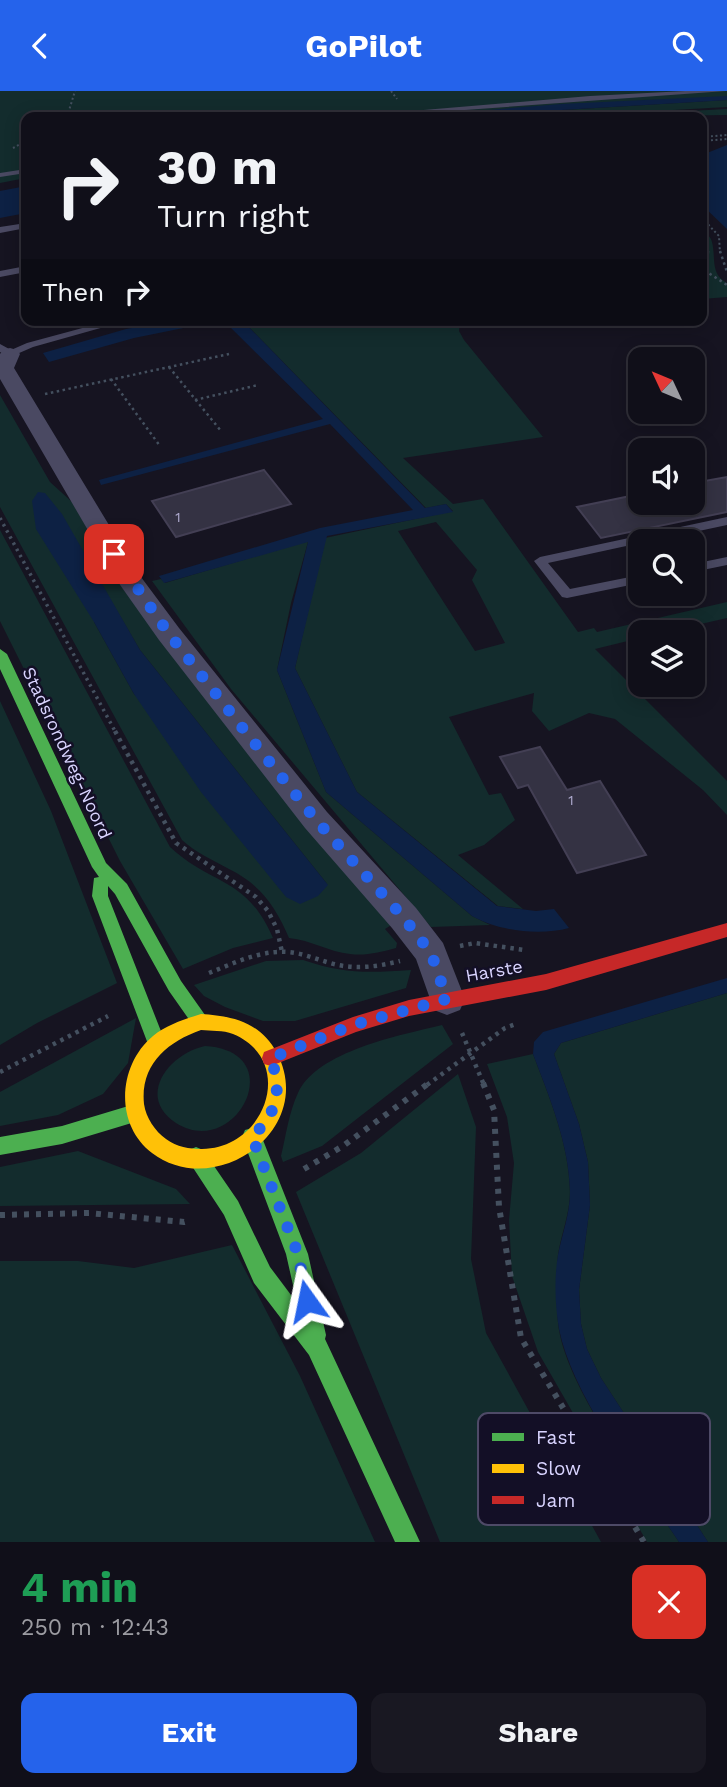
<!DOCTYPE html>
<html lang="en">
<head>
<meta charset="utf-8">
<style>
  :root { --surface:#100f19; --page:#191822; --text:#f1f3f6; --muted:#9c9ca2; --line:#302f38; --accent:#2563eb }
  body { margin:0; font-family:"Work Sans",sans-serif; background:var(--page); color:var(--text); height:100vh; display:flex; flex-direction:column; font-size:26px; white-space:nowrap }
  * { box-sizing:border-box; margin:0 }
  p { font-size:23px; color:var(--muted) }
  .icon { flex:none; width:38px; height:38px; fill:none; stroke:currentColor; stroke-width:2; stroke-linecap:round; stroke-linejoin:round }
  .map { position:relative; height:1451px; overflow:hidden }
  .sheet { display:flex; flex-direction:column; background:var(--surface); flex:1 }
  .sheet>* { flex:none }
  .top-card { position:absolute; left:21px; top:21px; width:686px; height:214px; border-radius:14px; box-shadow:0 4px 18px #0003,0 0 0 2px var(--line); background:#100f19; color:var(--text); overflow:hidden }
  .needle { width:46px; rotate:314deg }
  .controls { position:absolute; left:628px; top:256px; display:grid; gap:14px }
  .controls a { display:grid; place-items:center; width:77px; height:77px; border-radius:14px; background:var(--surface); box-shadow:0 4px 18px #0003,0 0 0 2px var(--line); font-size:35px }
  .pin { position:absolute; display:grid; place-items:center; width:60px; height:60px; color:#fff; margin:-30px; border-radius:14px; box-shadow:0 4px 10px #0006 }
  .me { position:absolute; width:77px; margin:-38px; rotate:348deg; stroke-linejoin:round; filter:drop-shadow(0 0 5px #0008) }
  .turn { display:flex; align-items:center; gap:24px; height:147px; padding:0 21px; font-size:32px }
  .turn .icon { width:91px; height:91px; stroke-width:2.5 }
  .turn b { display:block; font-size:49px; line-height:60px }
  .then { display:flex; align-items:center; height:66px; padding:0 21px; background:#0003; gap:14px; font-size:26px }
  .round { display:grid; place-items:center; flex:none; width:74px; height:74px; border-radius:14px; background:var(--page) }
  .headline { display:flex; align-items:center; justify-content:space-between; height:119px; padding:0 21px }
  h1 { font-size:42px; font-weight:700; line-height:52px; color:#1e9e55 }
  .primary-button { display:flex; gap:14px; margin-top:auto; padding:14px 21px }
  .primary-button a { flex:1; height:80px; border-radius:14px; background:var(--accent); color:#fff; font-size:28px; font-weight:700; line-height:80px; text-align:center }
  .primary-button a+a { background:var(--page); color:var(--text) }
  header { display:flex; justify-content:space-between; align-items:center; height:91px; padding:0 21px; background:var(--accent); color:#fff; font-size:32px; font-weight:700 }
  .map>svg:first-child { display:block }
  .green { fill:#132c2d; fill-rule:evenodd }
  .water { fill:#0d2144 }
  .building { fill:#343243; stroke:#433f54; stroke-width:2 }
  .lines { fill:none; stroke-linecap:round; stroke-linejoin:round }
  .path-far4 { stroke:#44505f; stroke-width:2; stroke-dasharray:2 2.5; stroke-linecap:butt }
  .path-far3 { stroke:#44505f; stroke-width:2.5; stroke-dasharray:2.5 3.5; stroke-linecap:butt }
  .path-far2 { stroke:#44505f; stroke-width:3.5; stroke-dasharray:2.5 4.5; stroke-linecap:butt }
  .path-far1 { stroke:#44505f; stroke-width:4.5; stroke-dasharray:3.5 5; stroke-linecap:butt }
  .path { stroke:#44505f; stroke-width:6; stroke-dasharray:5 7; stroke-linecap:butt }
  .lane { fill:#4a4962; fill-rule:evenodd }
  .street { fill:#4a4962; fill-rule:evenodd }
  .fast { fill:#4caf50; fill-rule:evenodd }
  .slow { fill:#ffc107; fill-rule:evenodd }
  .jam { fill:#c62828; fill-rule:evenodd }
  .route { stroke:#2563eb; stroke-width:12; stroke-dasharray:0 21.6 }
  .labels { text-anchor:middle; stroke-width:5; stroke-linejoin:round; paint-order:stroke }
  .number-label { font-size:14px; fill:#b0acd0 }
  .street-label { font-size:18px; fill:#d9d4ff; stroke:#130f26 }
  .key { fill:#130f26; stroke:#4e4a67; stroke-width:2 }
  .key-label { font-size:19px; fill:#d9d4ff }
</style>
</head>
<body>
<header><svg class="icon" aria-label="back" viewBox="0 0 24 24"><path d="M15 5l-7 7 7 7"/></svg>GoPilot<svg class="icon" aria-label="search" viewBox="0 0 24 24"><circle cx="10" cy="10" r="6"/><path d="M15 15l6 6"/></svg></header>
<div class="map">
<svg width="727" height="1451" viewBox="0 0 727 1451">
  <rect width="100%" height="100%" fill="#161421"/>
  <!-- green -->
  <g class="green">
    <polygon points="0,0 727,0 727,7 423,26 26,26 26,87 0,92"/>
    <polygon points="727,9 727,16 549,26 446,26"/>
    <polygon points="727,18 727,24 577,26"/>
    <path d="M702,137c3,4 9,9 10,14 4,16 -2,32 15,41v14l-25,2z"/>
    <path d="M242,229h218l-1,11 5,9 79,97 -140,21 50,46 30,-5 95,133 16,-4 3,4 130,-30v16l-61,14h-26v6l-45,11 132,132v34l-24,-25 -88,-71 -26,-6 -40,18 -17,-20 2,-18 -85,24 40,78 12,-2 14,27 -31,25 -26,10 65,54 -25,-3 -141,-114 -62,-124 30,-130 128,-27 -7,-7 -20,4zM436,431l41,48 -5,10 33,63 -30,8 -77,-120z"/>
    <path d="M0,304l50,87 22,20 44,77 43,58 234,287 -8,5 12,14 -1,5c-15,4 -30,8 -46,6 -21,-2 -39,-14 -61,-16 -13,-31 -29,-54 -60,-69 -16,-9 -33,-16 -47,-29l-182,-333zM110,508l30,51 188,235 -194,-191 -40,-72z"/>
    <path d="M0,439l170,317c42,39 76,29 103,91l-40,10 -50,21 -63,-108 -120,-240z"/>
    <polygon points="303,451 308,451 291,512 277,579 326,701 472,825 490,834 431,836 231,598 152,490 161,488 165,492"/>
    <polygon points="0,610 51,720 117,892 37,932 0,954"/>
    <path d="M303,869c41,14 65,13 108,10l-5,18 -111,33h-32l-38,-14 -21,-11 -10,-11 72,-24z"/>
    <polygon points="727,902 727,1451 708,1451 601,1287 587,1258 581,1233 579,1199 590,1114 588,1071 579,1033 554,963 561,952"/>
    <polygon points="136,927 128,972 103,1003 58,1024 0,1035 0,1001"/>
    <path d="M442,934l11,19 -131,102 -39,16 -2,-6c5,-21 8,-44 17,-63 19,-42 103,-58 144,-68z"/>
    <path d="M205,955c87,5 31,115 -29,77 -40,-26 -8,-69 29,-77z"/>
    <path d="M533,963c17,45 36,90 37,138 0,22 -9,42 -12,63 -2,19 -2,55 1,75 11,64 83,156 120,212h-32l-109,-190 -26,-76 -3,-56 5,-57 -7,-46 -20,-53z"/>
    <polygon points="458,983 476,1036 471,1168 486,1242 601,1451 440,1451 296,1101 361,1062"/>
    <polygon points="78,1060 176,1098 190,1113 0,1115 0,1076"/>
    <polygon points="232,1154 300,1285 375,1451 0,1451 0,1170 78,1170 134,1177"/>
  </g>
  <!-- water -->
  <g class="water">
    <polygon points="727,5 727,9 712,10 446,26 401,26 562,13"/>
    <polygon points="727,54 727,138 702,114 702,64"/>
    <polygon points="26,95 26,122 0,127 0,100"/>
    <path d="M179,229h63l183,188 21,-4 7,8 -126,24 -32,132 62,124 140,114 39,5 18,-2 15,19c-30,8 -70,3 -97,-12l-146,-124 -49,-122 31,-128 -144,41 -5,-7 161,-48 93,-18 -83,-86 -229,61 -2,-5 224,-61 -100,-99 -89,18 -85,24 -6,-9 83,-24z"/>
    <polygon points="38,401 45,402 62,423 140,559 328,794 318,805 300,813 286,806 201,701 134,603 94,531 36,438 32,410"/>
    <path d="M727,887v15l-166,50 -7,11 25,70 9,38 2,43 -11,85 2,34 6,25 14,29 107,164h-29c-39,-59 -106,-144 -120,-213 -4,-23 -5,-51 -1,-74 4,-21 12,-41 12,-63 -1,-48 -20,-93 -37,-138l1,-12 9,-10z"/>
  </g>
  <!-- building -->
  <g class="building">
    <polygon points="264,379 291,413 176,446 152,410"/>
    <polygon points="727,386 727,421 601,447 577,416 640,403 640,411 693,411 693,392"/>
    <polygon points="540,656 567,699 600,690 646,764 577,782 528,694 518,697 500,666"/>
  </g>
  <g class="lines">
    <!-- path-far4 -->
    <g class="path-far4">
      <polyline points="391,0 397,8"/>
      <polyline points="67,26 75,0"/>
      <polyline points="293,26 326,22"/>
      <polyline points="702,46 727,44"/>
      <polyline points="702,50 727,48"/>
      <polyline points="13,57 26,50"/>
      <polyline points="702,127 719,145 720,162"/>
      <polyline points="702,148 708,162"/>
    </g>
    <!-- path-far3 -->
    <g class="path-far3">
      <polyline points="708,160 707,181 727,194"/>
      <polyline points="720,160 727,181"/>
      <polyline points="169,276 221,340"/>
      <polyline points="111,288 160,355"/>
      <polyline points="45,303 229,263"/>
      <polyline points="195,309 258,294"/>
    </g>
    <!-- path-far2 -->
    <polyline class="path-far2" points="0,427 116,642"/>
    <!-- path-far1 -->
    <g class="path-far1">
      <polyline points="115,640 176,752 256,806 268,820 277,838 282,861"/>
      <polyline points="460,855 475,852 524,859"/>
      <path d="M209,882c25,-10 51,-23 79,-21 14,1 28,7 42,11 24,7 46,4 70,-2"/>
      <polyline points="462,942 484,994"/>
      <polyline points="0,981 108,925"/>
      <polyline points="427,994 505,937 516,933"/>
    </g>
    <!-- path -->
    <g class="path">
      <polyline points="483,992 494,1019 499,1116 521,1247 644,1451"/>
      <polyline points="304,1078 343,1055 429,992"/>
      <polyline points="0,1124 89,1122 184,1131 191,1129"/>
    </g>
    <!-- lane -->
    <g class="lane">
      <polygon points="685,0 726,0 368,26 340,26 590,5"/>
      <polygon points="26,78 26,82 0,86 0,82"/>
      <polygon points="26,132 26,137 0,142 0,136"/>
      <polygon points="26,175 26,181 0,186 0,180"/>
      <polygon points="112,229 129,229 33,256 10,266 0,261 0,253 11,259 27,252"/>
      <polygon points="727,426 727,434 652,450 640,450 640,452 548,472 570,498 640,484 640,492 567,507 562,506 534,470 540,466"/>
      <polygon points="727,466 727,474 693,481 693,473"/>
    </g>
    <!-- street -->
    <polygon class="street" points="10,257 17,259 20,263 14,277 138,482 179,537 327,721 416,817 443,852 465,908 460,919 447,924 434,919 416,868 392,837 305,737 159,549 118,491 0,288 0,263 3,259"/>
    <!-- fast -->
    <g class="fast">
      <polygon points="0,558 7,563 106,772 127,793 181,890 210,931 207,937 201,939 195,937 169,900 115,803 108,795 108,805 166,953 164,959 157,961 150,959 148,953 92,805 94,787 99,786 92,776 0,578"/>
      <polygon points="135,1013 142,1016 145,1022 142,1028 135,1031 62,1053 0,1064 0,1046 62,1035"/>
      <polygon points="252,1037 259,1039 308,1163 326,1244 325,1248 420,1451 395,1451 309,1264 254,1192 224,1124 186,1066 189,1059 196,1056 203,1059 238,1110 270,1176 297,1212 286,1163 242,1046 245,1039"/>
    </g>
    <!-- slow -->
    <path class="slow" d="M201,923c32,2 59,8 76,39 40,77 -62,148 -125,100 -38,-29 -34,-88 1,-117 13,-11 32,-17 48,-22zM201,939c10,1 22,0 32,4 63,26 34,114 -31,115 -13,0 -25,-2 -36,-10 -11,-8 -20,-21 -22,-35 -4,-39 23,-62 57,-74z"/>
    <!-- jam -->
    <polygon class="jam" points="727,832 727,846 546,899 409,925 356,941 271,975 264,973 262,967 264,961 353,926 409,909 546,883"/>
  </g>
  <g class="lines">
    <!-- route -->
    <path class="route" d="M114,463l55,80 83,106 64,80 88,98 27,35 16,46 -94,26 -82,33c11,35 7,53 -19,79l46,117 9,47"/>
  </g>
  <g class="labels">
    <!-- number labels -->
    <g class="number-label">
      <text x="178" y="431">1</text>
      <text x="571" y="714">1</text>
    </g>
    <!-- street labels -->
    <g class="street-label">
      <text transform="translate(67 662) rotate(65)" y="6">Stadsrondweg-Noord</text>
      <text transform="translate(494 880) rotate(-10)" y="6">Harste</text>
    </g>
  </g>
  <!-- legend -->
  <rect x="478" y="1322" width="232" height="112" rx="10" class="key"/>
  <rect x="492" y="1342" width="32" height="8" fill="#4caf50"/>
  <rect x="492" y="1373" width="32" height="9" fill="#ffc107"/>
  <rect x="492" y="1405" width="32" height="8" fill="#c62828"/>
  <g class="key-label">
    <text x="536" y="1353">Fast</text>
    <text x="536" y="1384">Slow</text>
    <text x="536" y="1416">Jam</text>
  </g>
</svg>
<div class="controls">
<a><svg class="needle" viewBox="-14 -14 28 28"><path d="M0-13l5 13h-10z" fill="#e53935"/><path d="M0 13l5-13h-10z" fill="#9c9ca2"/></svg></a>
<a><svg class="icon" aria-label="sound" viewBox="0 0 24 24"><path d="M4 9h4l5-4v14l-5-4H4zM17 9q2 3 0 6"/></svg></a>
<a><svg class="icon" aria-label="search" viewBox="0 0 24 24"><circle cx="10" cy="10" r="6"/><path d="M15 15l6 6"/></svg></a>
<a><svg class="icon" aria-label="layers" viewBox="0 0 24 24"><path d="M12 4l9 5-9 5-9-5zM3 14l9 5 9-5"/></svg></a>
</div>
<div class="pin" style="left:114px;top:463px;background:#d93025"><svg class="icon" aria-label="arrive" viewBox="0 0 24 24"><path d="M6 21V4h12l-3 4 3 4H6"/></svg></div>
<svg class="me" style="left:307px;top:1210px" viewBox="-20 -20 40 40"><path d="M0-17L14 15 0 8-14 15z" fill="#2563eb" stroke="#fff" stroke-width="4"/></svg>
<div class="top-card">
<div class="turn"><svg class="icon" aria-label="right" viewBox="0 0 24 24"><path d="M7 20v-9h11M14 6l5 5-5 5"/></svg><div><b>30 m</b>Turn right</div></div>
<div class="then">Then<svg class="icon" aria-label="right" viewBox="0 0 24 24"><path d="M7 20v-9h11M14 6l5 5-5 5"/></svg></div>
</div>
</div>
<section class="sheet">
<div class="headline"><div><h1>4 min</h1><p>250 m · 12:43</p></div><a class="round" style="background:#d93025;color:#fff"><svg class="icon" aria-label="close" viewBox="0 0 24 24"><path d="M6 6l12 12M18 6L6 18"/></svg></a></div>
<div class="primary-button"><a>Exit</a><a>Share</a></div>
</section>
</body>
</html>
